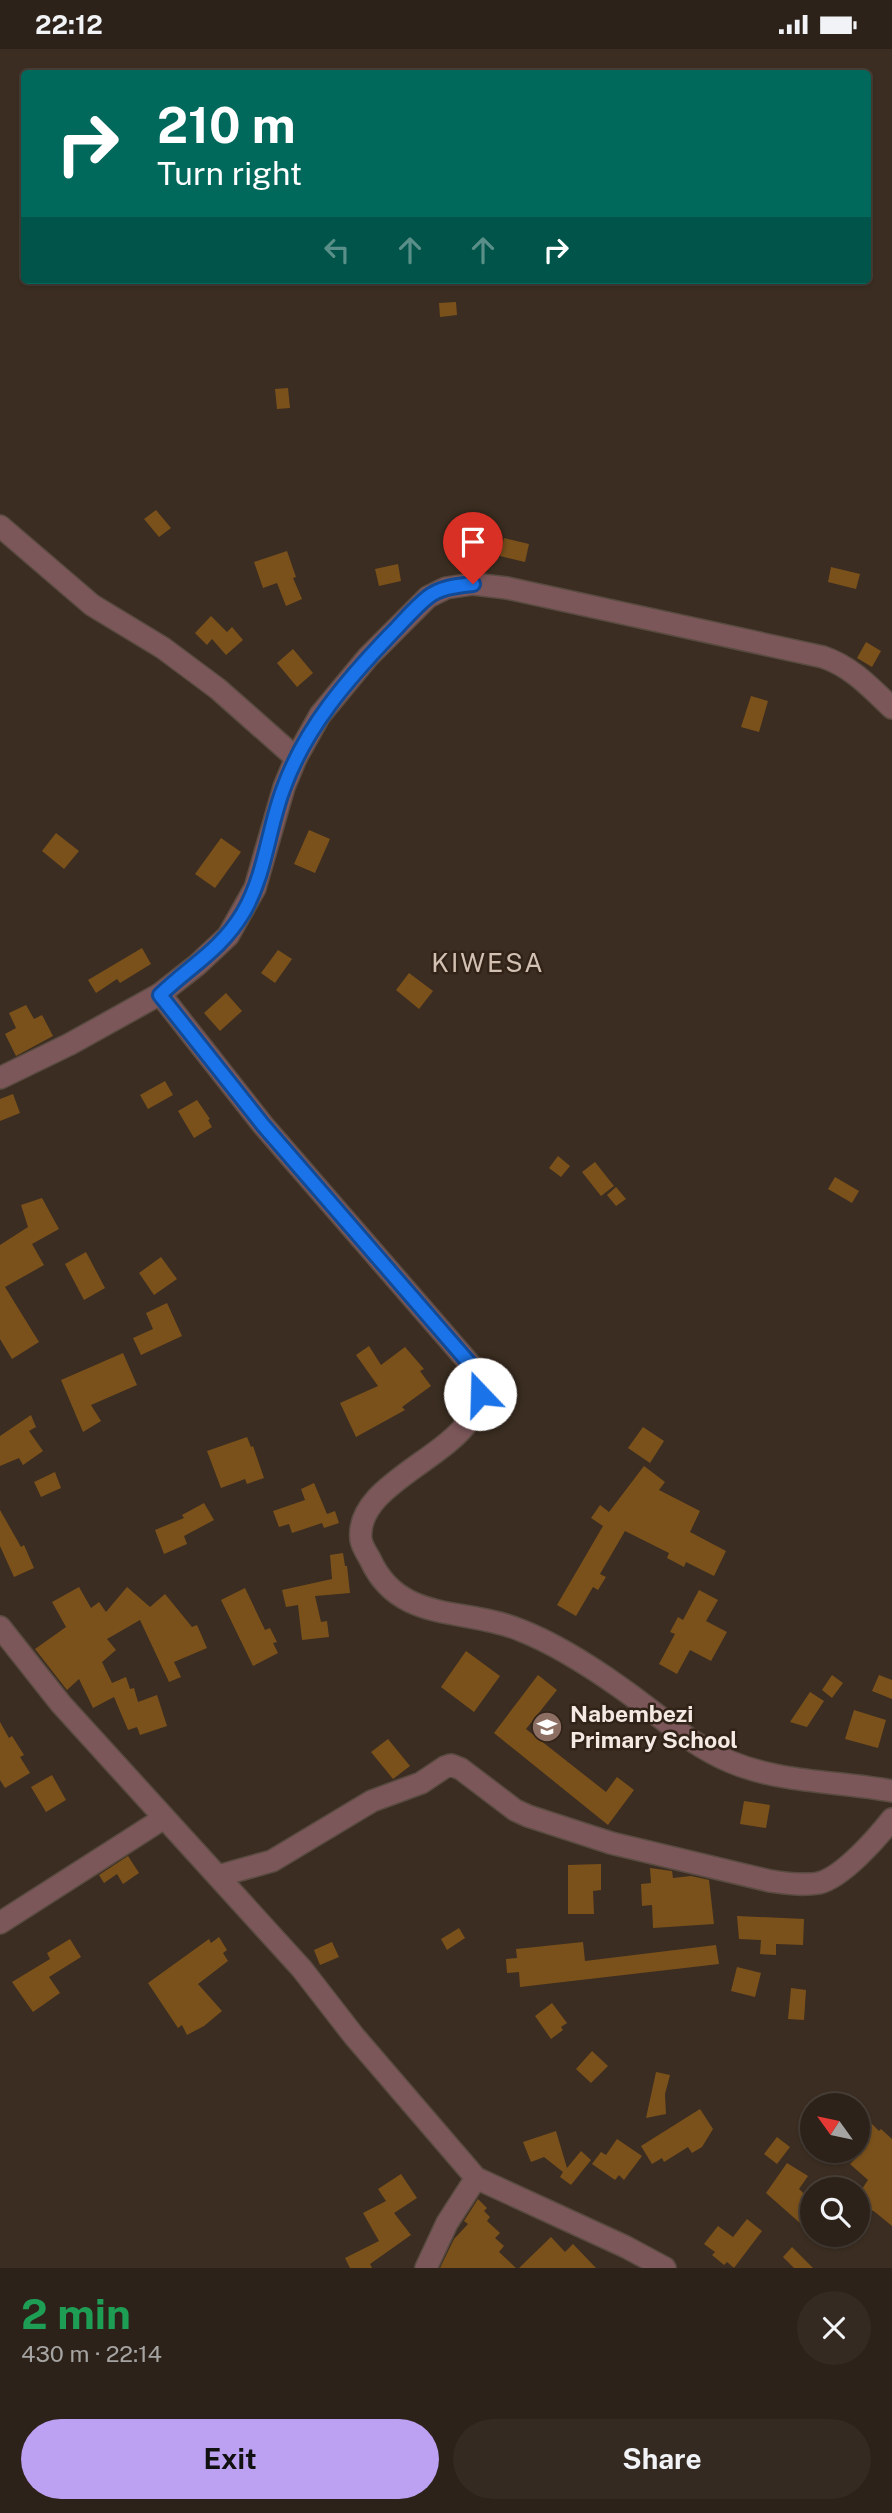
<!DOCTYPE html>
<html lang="en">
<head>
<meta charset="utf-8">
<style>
  :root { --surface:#2c2219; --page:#342a22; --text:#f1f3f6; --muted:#a6a4a2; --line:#483f38; --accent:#bca0f2 }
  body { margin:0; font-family:"Public Sans",sans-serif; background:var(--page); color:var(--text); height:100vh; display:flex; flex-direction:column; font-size:26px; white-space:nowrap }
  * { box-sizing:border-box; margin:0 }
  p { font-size:23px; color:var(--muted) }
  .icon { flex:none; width:38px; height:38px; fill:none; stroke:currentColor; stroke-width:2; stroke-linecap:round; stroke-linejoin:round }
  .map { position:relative; height:2219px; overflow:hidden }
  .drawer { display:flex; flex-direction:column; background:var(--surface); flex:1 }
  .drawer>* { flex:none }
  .banner { position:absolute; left:21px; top:21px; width:850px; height:214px; border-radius:7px; box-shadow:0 2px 5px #0004,0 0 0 2px var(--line); background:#00695c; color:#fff; overflow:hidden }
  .needle { width:46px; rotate:303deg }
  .tools { position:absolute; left:800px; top:2044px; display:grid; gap:14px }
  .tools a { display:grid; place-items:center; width:70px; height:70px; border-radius:50%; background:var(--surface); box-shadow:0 2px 5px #0004,0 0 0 2px var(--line); font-size:35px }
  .pin { position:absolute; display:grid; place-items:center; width:60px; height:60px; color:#fff; margin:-72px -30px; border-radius:50% 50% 50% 0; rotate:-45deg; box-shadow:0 0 7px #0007 }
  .pin .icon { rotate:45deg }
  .me { position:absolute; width:77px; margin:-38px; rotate:339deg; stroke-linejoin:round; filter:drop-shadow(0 0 5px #0008) }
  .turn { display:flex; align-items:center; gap:24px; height:147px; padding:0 21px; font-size:32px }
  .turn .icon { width:91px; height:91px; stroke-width:2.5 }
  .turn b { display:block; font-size:49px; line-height:60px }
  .lanes { display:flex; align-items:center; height:66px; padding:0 21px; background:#0003; justify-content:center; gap:35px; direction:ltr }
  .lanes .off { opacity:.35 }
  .round { display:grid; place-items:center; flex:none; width:74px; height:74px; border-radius:37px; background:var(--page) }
  .summary { display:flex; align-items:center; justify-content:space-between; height:119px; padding:0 21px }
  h1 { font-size:42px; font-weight:700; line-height:52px; color:#1e9e55 }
  .cta { display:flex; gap:14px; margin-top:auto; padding:14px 21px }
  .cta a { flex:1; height:80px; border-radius:42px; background:var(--accent); color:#111; font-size:28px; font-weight:700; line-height:80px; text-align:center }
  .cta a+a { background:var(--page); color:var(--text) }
  .status { display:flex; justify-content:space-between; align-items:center; height:49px; padding:0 35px; background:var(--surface); direction:ltr }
  .status svg { height:19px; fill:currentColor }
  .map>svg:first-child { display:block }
  .building { fill:#7a511b }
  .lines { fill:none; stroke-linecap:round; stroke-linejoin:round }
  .minor-casing { stroke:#594b40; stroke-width:24 }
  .minor { stroke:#7c575a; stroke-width:21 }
  .route-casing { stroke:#114b97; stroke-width:18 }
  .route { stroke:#1a73e8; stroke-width:12 }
  .labels { text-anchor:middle; stroke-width:5; stroke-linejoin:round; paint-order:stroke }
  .poi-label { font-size:23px; font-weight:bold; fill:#f4eae3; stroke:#312318; text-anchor:start }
  .quarter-label { font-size:26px; letter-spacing:2px; fill:#d2c0b2; stroke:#312318 }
</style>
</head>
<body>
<div class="status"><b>22:12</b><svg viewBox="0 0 49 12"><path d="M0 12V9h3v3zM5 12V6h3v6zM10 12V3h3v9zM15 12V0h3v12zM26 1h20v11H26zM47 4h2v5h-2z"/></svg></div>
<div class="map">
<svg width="892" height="2219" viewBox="0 0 892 2219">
  <rect width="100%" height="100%" fill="#3b2d21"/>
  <!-- building -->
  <g class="building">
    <polygon points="456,253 457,266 440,268 439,254"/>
    <polygon points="288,339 290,359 277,360 275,340"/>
    <polygon points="156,461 171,479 159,488 144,470"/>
    <polygon points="504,489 529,495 525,513 500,507"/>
    <polygon points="287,502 296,528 293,529 302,550 286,557 277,534 263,539 254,513"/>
    <polygon points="398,515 401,532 379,537 375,520"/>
    <polygon points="831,518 860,525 856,540 828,533"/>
    <polygon points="211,567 227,583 232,578 243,591 226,606 212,590 207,596 195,584"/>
    <polygon points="866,593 881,602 872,618 857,609"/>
    <polygon points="293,600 313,624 297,638 277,614"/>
    <polygon points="751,647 768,652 759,683 741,678"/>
    <polygon points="309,781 330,790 315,824 294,815"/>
    <polygon points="56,784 79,802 64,820 42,802"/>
    <polygon points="221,789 241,803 215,839 195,825"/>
    <polygon points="142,899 151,915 120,934 117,930 96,944 88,931"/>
    <polygon points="278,901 292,910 275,934 261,924"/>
    <polygon points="409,924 433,942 419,960 396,941"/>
    <polygon points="226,944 242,962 220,982 204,964"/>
    <polygon points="26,956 34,970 42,966 53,987 16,1007 5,985 16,979 9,964"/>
    <polygon points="165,1032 173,1046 148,1060 140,1046"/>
    <polygon points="13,1045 20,1064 0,1072 0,1050"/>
    <polygon points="197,1051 210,1070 208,1071 212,1078 194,1089 178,1062"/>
    <polygon points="558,1107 570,1117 561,1128 549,1119"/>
    <polygon points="595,1113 614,1137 601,1147 582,1123"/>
    <polygon points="835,1128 859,1142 852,1154 828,1140"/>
    <polygon points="616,1138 626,1150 616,1157 607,1146"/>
    <polygon points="42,1149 59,1180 32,1195 44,1216 5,1238 39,1293 12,1310 0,1290 0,1196 28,1178 21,1156"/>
    <polygon points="86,1203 105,1239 84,1251 65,1215"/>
    <polygon points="161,1208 177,1230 154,1246 139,1224"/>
    <polygon points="167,1254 182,1287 141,1306 133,1289 153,1280 146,1264"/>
    <polygon points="369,1297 381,1316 405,1298 424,1320 420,1322 431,1337 402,1358 405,1361 356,1388 340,1354 378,1337 356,1306"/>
    <polygon points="123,1304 137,1336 91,1356 101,1372 83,1383 61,1331"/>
    <polygon points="31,1366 36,1378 29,1382 43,1402 23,1416 19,1409 0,1417 0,1387"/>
    <polygon points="643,1378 664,1392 650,1414 628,1399"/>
    <polygon points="247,1388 251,1398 253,1397 264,1429 247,1435 245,1430 221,1439 207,1402"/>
    <polygon points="644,1417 665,1433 659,1441 700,1462 690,1483 726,1502 714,1527 686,1513 684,1518 667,1509 669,1504 625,1482 600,1525 606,1528 598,1541 593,1538 576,1567 557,1556 603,1477 591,1469 600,1456 609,1463"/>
    <polygon points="55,1423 61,1439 41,1448 34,1433"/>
    <polygon points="314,1434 327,1465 335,1462 339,1474 324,1479 322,1474 292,1484 289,1475 279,1478 273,1462 305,1451 301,1440"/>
    <polygon points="204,1454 214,1471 184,1487 187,1495 164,1505 155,1481 184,1469 182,1466"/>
    <polygon points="0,1461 21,1498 24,1496 34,1519 14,1528 0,1497"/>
    <polygon points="343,1504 345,1517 347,1517 350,1544 315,1547 321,1573 327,1572 329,1588 302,1591 298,1556 286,1558 282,1541 332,1530 330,1506"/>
    <polygon points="79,1538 91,1559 99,1553 106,1563 127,1538 150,1558 165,1545 192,1578 197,1576 207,1599 174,1613 181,1628 169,1633 140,1571 107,1590 116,1601 102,1613 112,1634 126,1628 130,1640 134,1639 138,1653 157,1646 167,1677 140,1686 137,1678 128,1681 114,1648 93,1659 79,1630 67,1641 35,1600 66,1578 52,1553"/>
    <polygon points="245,1539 265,1581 270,1579 277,1593 273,1594 278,1604 253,1617 221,1551"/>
    <polygon points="699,1541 718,1551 706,1572 727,1583 711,1612 690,1601 677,1625 659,1615 675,1585 670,1583 678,1568 683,1571"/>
    <polygon points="466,1602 500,1627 474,1663 441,1638"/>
    <polygon points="538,1626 557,1641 526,1680 606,1743 617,1728 634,1741 608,1776 494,1684"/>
    <polygon points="832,1626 843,1634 832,1649 822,1641"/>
    <polygon points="879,1626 892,1631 892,1650 872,1642"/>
    <polygon points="810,1643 824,1652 807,1678 790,1673"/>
    <polygon points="854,1661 886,1671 878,1699 845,1690"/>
    <polygon points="0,1673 9,1689 12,1687 24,1706 20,1708 30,1724 5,1739 0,1731"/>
    <polygon points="388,1690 410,1717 393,1730 371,1703"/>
    <polygon points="52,1726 66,1751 46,1763 31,1738"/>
    <polygon points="744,1752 770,1756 766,1779 740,1775"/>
    <polygon points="128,1807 139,1824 123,1835 117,1825 104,1834 99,1826"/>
    <polygon points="601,1815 601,1841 593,1842 594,1865 568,1865 568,1816"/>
    <polygon points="650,1819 672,1822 673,1829 691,1827 709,1831 714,1875 653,1879 652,1856 642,1857 641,1835 651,1834"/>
    <polygon points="737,1867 804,1870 803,1896 776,1895 776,1906 760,1905 761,1891 739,1890"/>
    <polygon points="459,1879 465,1889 447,1901 441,1890"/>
    <polygon points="219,1888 227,1901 223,1904 228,1912 198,1935 222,1962 204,1977 187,1986 182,1976 178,1979 148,1934 209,1890 211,1894"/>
    <polygon points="70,1890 81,1908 49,1928 60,1944 33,1963 12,1933 50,1910 47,1904"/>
    <polygon points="332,1893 339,1908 320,1916 314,1901"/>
    <polygon points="583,1893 585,1912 716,1896 719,1915 520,1938 519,1923 507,1924 506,1910 517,1909 516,1900"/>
    <polygon points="737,1918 761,1924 755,1948 731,1942"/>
    <polygon points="791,1939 806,1941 804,1971 788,1970"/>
    <polygon points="552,1954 567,1974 561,1978 563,1981 551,1990 535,1967"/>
    <polygon points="592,2002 608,2017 591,2034 576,2020"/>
    <polygon points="656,2023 670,2026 665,2045 666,2065 646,2069"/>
    <polygon points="700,2060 713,2080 702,2098 692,2104 688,2098 664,2113 662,2109 652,2115 641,2097"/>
    <polygon points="858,2061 879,2082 881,2080 892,2090 892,2177 875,2163 868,2159 866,2161 858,2155 858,2146 868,2131 850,2115 858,2107"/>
    <polygon points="556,2082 567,2119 581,2102 591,2111 571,2136 560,2128 563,2123 544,2108 531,2113 523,2093"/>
    <polygon points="777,2088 790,2098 777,2115 764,2105"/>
    <polygon points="617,2090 642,2107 624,2131 619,2126 615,2131 592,2115 601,2103 606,2106"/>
    <polygon points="787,2114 808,2127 799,2140 812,2152 812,2161 800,2174 766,2144"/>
    <polygon points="401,2125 417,2149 394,2164 411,2186 370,2215 372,2219 350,2219 345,2209 379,2192 363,2164 386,2152 378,2140"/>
    <polygon points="478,2150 487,2159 484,2162 490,2168 487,2172 500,2184 495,2189 504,2197 499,2203 516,2219 440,2219 454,2190 468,2175 464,2172"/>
    <polygon points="747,2170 762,2182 734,2219 727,2213 724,2216 712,2206 715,2203 704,2195 718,2177 733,2188"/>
    <polygon points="551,2188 565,2203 573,2195 596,2219 519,2219"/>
    <polygon points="792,2198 813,2219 794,2219 783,2208"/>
  </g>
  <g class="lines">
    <!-- minor casing -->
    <g class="minor-casing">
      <g id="minor">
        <polyline points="0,477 92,556 163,599 218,640 296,709"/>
        <path d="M160,945l103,131 207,239c48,82 -118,105 -109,176 1,6 6,14 9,19 29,65 95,48 150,71 36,14 70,36 101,58 36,25 69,57 110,74 50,21 108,19 161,29"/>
        <path d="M0,1029l70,-34 90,-50 37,-29 31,-29 27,-48 29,-101 12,-29 24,-43 48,-58 60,-60 18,-9 27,-4 34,4 316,69c29,10 47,30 69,51"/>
        <polyline points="0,1578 61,1655 302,1920 354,1987 476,2129 626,2198 665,2219"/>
        <path d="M218,1827l54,-15 100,-60 49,-18 24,-16 6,-2 10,4 54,41 13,6 83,27 159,38c16,2 33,5 49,2 24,-6 58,-45 73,-64"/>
        <polyline points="0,1874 164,1769"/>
        <polyline points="426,2219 447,2174 476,2129"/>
      </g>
    </g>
    <!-- minor -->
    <use href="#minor" class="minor"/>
  </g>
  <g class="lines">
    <!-- route casing -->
    <g class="route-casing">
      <path id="route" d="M473,535c-16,2 -32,3 -45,13 -14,11 -26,26 -38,38 -43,45 -84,92 -106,152 -16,41 -18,87 -41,126 -23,38 -52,52 -83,82l103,130 207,239 8,15 2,15"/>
    </g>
    <!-- route -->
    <use href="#route" class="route"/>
  </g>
  <!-- icons -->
  <defs>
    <g id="school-disc" transform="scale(1.575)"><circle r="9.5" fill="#8d6e63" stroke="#312318"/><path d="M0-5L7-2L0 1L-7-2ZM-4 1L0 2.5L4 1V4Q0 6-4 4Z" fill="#fff"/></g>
  </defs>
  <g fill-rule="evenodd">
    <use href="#school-disc" x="547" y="1678"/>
  </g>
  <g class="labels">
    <!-- poi labels -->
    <g class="poi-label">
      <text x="570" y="1673">Nabembezi<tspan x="570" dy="26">Primary School</tspan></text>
    </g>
    <!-- quarter labels -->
    <g class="quarter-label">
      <text x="488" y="923">KIWESA</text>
    </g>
  </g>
</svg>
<div class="tools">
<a><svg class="needle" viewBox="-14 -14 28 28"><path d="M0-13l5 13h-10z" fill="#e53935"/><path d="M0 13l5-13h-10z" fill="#a6a4a2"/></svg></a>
<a><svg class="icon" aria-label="search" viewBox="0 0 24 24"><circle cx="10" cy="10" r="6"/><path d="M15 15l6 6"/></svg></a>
</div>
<div class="pin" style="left:473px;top:535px;background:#d93025"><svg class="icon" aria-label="arrive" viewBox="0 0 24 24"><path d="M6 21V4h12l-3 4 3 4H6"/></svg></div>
<svg class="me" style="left:480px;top:1345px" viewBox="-20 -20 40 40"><circle r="19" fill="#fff"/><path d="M0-13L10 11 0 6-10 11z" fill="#1a73e8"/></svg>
<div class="banner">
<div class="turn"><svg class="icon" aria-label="right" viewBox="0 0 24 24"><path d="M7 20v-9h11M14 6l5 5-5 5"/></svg><div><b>210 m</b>Turn right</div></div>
<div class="lanes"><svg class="icon off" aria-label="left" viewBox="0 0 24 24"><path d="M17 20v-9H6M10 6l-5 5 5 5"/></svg><svg class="icon off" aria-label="ahead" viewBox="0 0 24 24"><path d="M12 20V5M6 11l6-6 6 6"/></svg><svg class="icon off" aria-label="ahead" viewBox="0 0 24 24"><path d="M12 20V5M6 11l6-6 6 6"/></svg><svg class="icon" aria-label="right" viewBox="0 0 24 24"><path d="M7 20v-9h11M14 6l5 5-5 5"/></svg></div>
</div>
</div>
<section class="drawer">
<div class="summary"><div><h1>2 min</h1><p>430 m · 22:14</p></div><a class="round"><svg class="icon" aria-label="close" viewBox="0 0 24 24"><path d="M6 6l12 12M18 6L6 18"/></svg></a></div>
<div class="cta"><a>Exit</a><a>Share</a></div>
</section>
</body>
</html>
